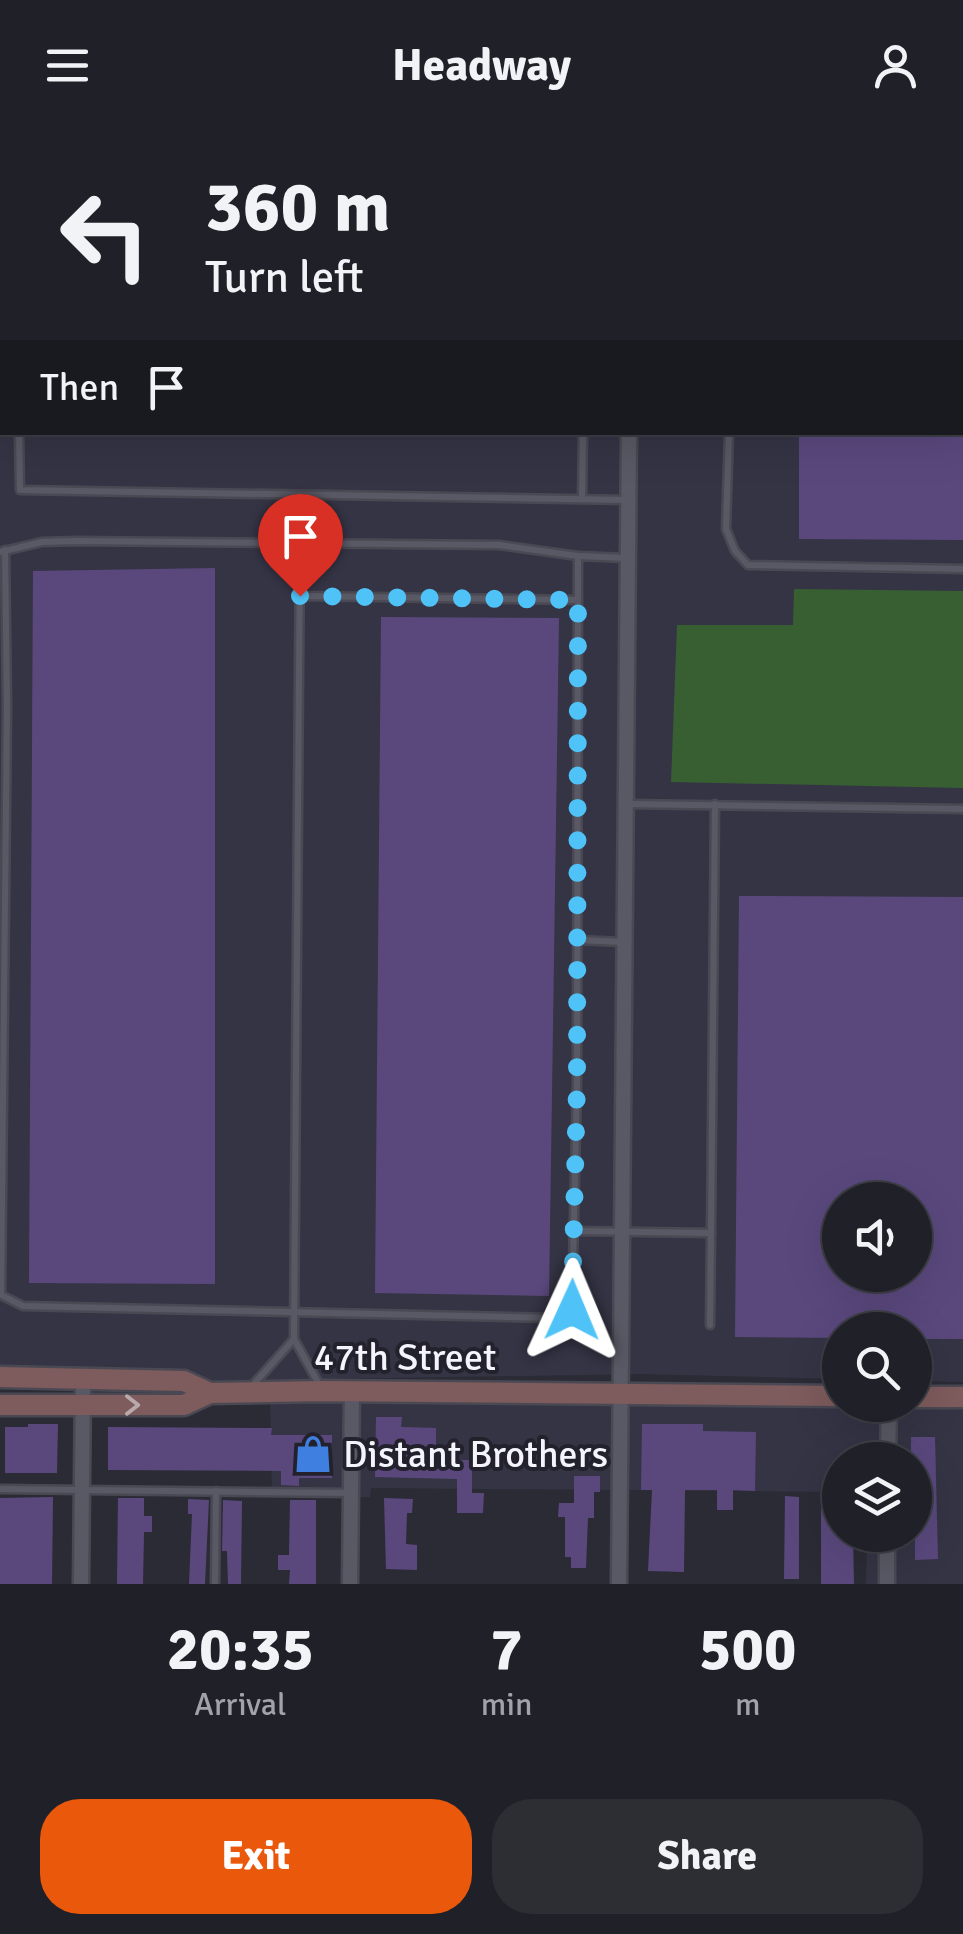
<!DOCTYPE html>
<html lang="en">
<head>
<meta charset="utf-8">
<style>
  :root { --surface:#202028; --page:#2d2d34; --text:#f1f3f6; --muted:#a2a3a8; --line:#3d3e45; --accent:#ea580c }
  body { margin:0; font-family:Signika,sans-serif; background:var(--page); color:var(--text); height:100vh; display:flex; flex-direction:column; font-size:38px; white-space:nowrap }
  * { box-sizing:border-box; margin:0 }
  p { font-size:32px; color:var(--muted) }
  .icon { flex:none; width:55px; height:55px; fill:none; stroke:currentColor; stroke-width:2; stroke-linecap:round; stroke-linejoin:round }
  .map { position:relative; height:1454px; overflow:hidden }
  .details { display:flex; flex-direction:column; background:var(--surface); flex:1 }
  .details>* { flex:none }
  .guide { position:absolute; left:0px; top:0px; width:965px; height:305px; box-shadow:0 10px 40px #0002,0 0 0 2px var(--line); background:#202028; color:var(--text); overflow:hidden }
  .controls { position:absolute; left:822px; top:1052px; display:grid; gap:20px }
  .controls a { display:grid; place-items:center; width:110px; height:110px; border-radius:50%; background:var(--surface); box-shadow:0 10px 40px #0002,0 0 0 2px var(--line); font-size:50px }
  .pin { position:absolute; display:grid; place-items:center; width:85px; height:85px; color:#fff; margin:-102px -42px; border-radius:50% 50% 50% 0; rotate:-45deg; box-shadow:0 0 10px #0007 }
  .pin .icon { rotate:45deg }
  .me { position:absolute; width:110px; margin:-55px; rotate:1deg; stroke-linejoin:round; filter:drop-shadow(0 0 8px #0008) }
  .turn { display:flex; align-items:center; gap:35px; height:210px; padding:0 40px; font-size:45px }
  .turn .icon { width:130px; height:130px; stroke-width:2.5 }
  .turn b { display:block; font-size:70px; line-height:85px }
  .then { display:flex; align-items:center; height:95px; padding:0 40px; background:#0003; gap:20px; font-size:38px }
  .eta { display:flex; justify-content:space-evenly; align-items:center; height:170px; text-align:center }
  .eta b { font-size:60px; font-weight:700; line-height:70px }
  .cta { display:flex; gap:20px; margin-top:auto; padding:20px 40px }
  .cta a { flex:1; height:115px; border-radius:40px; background:var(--accent); color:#fff; font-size:40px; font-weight:700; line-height:115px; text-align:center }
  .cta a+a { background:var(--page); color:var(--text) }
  header { display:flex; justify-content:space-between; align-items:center; height:130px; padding:0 40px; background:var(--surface); font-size:45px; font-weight:700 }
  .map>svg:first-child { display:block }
  .built { fill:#353445; fill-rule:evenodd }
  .green { fill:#385f32 }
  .building { fill:#5a487d; fill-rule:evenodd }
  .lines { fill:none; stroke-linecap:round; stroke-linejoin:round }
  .lane-casing { stroke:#4a4953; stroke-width:11 }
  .street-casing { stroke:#4a4953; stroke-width:19 }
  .secondary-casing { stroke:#4a4953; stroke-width:25 }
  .lane { stroke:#595965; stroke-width:6 }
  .street { stroke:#595965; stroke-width:14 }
  .secondary { stroke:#7e5b5c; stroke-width:20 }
  .oneway { stroke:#b9a8ac }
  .route { stroke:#4fc3f7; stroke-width:18; stroke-dasharray:0 32.4 }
  .labels { text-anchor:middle; stroke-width:8; stroke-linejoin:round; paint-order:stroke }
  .street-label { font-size:38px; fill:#f4f4fc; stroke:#22212c }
  .poi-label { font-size:38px; fill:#f4f4fc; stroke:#22212c; text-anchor:start }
</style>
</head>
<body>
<header><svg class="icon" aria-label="menu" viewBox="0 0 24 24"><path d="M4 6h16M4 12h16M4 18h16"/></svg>Headway<svg class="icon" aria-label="person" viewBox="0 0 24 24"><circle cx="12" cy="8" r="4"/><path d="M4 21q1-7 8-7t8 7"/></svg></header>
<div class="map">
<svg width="963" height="1454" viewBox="0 0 963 1454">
  <rect width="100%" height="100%" fill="#2b2b36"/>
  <!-- built -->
  <g class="built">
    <path d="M174,0h789v1252l-48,-1v-51h-75v49l-201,-5 -426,7 -213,-14v-1172l2,237h960v-300zM840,1070h75v75h-75z"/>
    <polygon points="270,1267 617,1269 615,1360 371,1358 370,1367 272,1367"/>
    <polygon points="625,1269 840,1275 963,1272 963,1454 866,1454 867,1405 915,1405 915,1330 840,1330 840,1362 623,1360"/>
  </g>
  <!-- green -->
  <polygon class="green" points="794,459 963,461 963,658 671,652 677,495 793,495"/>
  <!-- building -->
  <g class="building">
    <polygon points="799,302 963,302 963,410 799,409"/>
    <polygon points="215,438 215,1154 29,1153 33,441"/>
    <polygon points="381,487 559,488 549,1166 375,1163"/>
    <path d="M739,766l224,1v442h-48v-9h-75v8l-105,-1zM840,1070h75v75h-75z"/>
    <polygon points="376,1287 402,1287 401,1297 436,1298 436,1330 472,1330 472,1363 484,1363 483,1383 457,1383 457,1349 375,1347"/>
    <polygon points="28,1294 58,1294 57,1343 5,1343 5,1297 28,1297"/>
    <polygon points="642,1294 703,1294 703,1301 756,1302 755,1361 733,1360 733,1380 717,1380 717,1360 685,1360 684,1442 648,1441 652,1360 641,1360"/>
    <polygon points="108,1297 272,1298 271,1305 332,1305 332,1348 299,1348 299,1356 281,1355 281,1341 108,1340"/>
    <polygon points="911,1307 935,1307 938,1429 915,1430 915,1330 911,1330"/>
    <polygon points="574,1346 600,1346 600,1362 594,1362 594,1388 588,1388 586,1438 571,1438 571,1427 565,1427 565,1387 558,1387 559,1373 574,1373"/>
    <polygon points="785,1366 799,1367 799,1449 784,1449"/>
    <polygon points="53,1367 52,1454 0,1454 0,1368"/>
    <polygon points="118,1368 144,1368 144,1386 152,1386 152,1402 144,1402 143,1454 117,1454"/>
    <polygon points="384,1368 413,1369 412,1383 407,1383 406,1414 417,1415 417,1440 386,1439"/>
    <polygon points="188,1369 209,1370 205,1454 189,1454 192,1384 188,1384"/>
    <polygon points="223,1370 242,1371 241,1454 228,1454 227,1421 222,1421"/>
    <polygon points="290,1370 316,1370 316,1454 289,1454 290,1440 278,1440 278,1425 289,1425"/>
    <polygon points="821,1370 840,1370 840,1405 853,1405 854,1454 821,1454"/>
  </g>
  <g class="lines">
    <!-- lane casing -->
    <g class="lane-casing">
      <g id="lane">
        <polyline points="198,0 198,2"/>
        <polyline points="739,0 739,2"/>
        <polyline points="813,0 813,2"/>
        <polyline points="350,2 350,0"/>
        <polyline points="406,2 406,0"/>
        <polyline points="962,146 963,146"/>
        <polyline points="19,302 20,360 627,370"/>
        <polyline points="729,302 726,399 735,421 748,435 963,439"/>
        <polyline points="582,369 583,302"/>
        <polyline points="300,412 294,1209 320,1256"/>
        <polyline points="5,420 7,577 1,1165 23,1176 552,1188 572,1180 577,953 578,426"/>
        <polyline points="0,422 42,412 76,411 499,415 578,426 627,428"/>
        <polyline points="300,466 578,470"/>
        <polyline points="626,674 963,679"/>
        <polyline points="577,810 622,812"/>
        <polyline points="574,1101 711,1103 710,1195"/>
        <polyline points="711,1103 715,674"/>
        <polyline points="252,1256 294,1209"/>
        <polyline points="0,1359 350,1363"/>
        <polyline points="215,1454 216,1361"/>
      </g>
    </g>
    <!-- street casing -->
    <g class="street-casing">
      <g id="street">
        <polyline points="0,38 2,38"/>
        <polyline points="962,42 963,42"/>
        <polyline points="888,1330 889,1275"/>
        <polyline points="81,1454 83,1249"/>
        <polyline points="350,1454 352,1262"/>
        <polyline points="619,1454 629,302"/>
        <polyline points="887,1454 887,1405"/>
      </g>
    </g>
    <!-- secondary casing -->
    <g class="secondary-casing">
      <g id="secondary">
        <polyline points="0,1247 184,1251 210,1263"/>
        <polyline points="915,1267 963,1267"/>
        <polyline points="0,1275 184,1275 210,1263 323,1261 840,1266"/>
      </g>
    </g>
    <!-- lane -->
    <use href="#lane" class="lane"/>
    <!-- street -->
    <use href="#street" class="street"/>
    <!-- secondary -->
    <use href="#secondary" class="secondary"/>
  </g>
  <!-- one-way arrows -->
  <defs><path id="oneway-chevron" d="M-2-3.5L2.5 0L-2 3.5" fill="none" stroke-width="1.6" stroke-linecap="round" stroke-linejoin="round" transform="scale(2.5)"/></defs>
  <use class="oneway" href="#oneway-chevron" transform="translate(132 1275)"/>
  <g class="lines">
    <!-- route -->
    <polyline class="route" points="300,466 578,470 577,953 572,1180"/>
  </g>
  <!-- icons -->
  <defs>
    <g id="shop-bare" transform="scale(3)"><path d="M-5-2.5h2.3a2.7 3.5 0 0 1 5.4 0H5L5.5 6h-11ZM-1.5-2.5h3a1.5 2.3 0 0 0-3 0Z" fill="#3f7fe0" stroke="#22212c" stroke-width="2.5" paint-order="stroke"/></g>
  </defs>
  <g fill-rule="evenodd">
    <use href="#shop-bare" x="313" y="1324"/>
  </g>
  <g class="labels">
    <!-- street labels -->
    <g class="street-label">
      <text x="405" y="1240">47th Street</text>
    </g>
    <!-- poi labels -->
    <g class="poi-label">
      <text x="343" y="1337">Distant Brothers</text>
    </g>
  </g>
</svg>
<div class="controls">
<a><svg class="icon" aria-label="sound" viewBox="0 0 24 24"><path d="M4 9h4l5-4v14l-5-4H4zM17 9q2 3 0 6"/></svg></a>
<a><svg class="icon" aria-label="search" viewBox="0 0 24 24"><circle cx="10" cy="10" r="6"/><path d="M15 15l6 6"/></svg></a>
<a><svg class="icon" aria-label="layers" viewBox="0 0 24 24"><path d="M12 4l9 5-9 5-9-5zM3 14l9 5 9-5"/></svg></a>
</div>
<div class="pin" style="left:300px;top:466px;background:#d93025"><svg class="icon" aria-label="arrive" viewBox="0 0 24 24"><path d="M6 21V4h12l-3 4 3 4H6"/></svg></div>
<svg class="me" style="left:572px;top:1180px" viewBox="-20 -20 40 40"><path d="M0-17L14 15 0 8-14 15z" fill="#4fc3f7" stroke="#fff" stroke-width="4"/></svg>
<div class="guide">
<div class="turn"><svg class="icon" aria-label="left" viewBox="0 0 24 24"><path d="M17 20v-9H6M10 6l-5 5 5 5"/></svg><div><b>360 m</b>Turn left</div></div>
<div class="then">Then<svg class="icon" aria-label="arrive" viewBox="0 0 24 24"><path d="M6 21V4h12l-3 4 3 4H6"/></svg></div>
</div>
</div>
<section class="details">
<div class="eta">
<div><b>20:35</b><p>Arrival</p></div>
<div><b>7</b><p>min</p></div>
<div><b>500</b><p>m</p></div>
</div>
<div class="cta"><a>Exit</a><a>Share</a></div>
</section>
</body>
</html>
